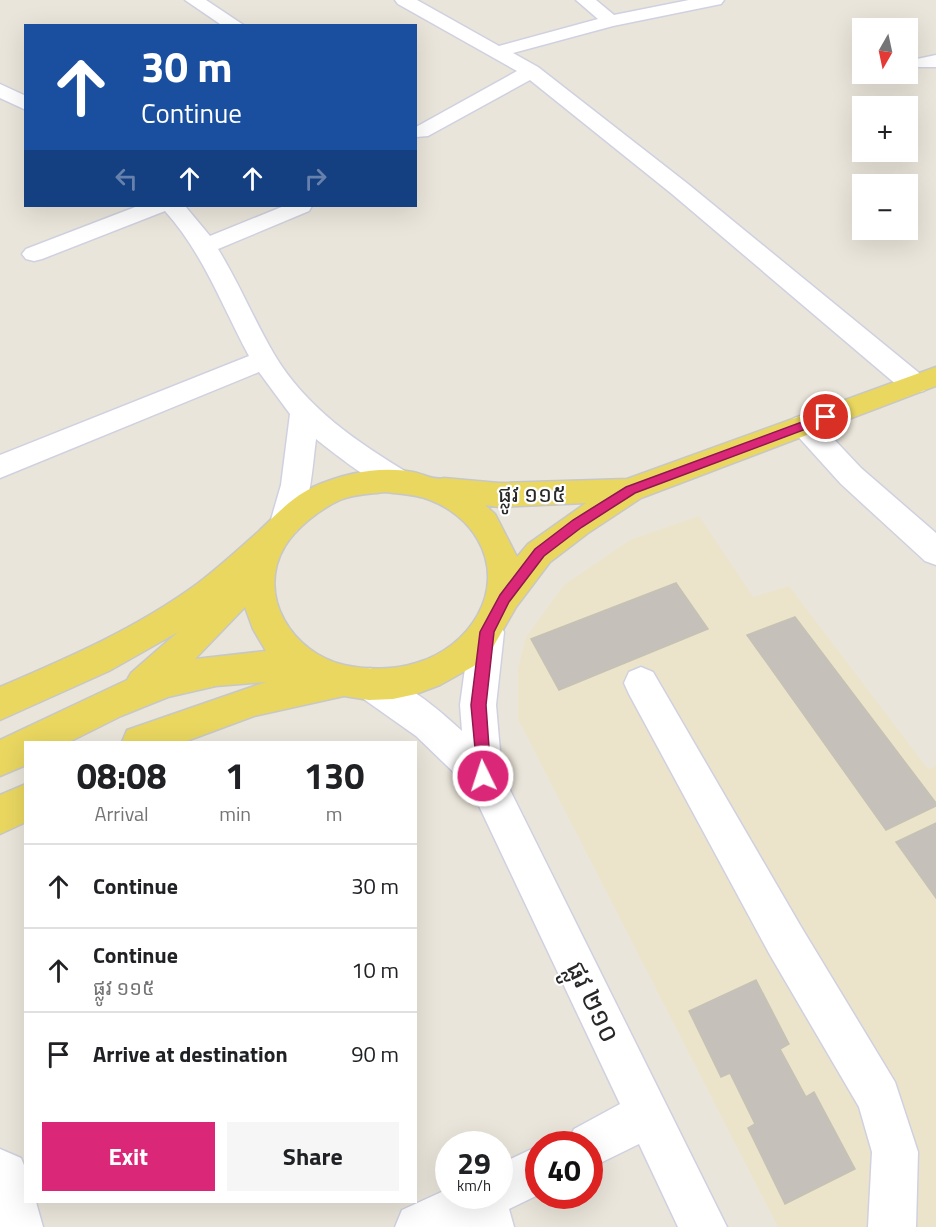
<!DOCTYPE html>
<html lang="en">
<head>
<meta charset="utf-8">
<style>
  :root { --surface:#fff; --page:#f6f6f6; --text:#202124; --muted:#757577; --line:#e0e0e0; --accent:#db2777 }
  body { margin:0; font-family:"Titillium Web","Noto Sans Khmer",sans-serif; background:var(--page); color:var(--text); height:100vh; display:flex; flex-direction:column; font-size:22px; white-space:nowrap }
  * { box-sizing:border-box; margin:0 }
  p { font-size:20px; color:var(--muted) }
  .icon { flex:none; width:33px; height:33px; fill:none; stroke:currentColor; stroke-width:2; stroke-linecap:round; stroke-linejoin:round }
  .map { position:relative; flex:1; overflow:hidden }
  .panel { position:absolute; left:24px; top:741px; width:393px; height:462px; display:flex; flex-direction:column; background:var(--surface); border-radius:0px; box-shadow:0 6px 24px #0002 }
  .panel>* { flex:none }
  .banner { position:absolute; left:24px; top:24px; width:393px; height:183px; border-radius:0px; box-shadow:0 6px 24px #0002; background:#1a4fa0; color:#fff; overflow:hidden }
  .needle { width:39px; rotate:189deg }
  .buttons { position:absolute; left:852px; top:18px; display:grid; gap:12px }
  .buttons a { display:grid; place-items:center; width:66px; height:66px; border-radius:0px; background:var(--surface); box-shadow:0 6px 24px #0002; font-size:30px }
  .speed { position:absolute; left:435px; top:1131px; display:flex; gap:12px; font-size:30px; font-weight:700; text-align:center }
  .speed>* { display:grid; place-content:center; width:78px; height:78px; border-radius:50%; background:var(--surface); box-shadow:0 6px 24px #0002; line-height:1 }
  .speed small { font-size:15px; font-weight:400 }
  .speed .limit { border:9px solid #d22; background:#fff; color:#111 }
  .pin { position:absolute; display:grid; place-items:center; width:51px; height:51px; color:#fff; margin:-26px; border:3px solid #fff; border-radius:50%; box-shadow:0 2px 6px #0007 }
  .me { position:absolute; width:66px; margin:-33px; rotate:356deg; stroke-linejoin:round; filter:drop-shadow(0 0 4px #0008) }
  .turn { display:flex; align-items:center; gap:21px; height:126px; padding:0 18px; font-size:27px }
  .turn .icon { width:78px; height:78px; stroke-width:2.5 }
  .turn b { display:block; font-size:42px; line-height:51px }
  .lanes { display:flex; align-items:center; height:57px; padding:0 18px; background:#0003; justify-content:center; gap:30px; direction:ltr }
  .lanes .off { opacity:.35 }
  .eta { display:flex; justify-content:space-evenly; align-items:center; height:102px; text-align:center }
  .eta b { font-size:36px; font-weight:700; line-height:42px }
  .primary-button { display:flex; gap:12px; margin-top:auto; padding:12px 18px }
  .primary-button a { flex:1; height:69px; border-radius:0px; background:var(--accent); color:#fff; font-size:24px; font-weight:700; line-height:69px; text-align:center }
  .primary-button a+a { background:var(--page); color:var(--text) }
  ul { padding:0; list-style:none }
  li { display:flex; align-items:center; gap:18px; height:84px; padding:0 18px; border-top:2px solid var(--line) }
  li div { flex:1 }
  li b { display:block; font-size:22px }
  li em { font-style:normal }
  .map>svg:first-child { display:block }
  .education { fill:#ebe4ca }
  .building { fill:#c5c1ba; stroke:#c5c1b4; stroke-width:1.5 }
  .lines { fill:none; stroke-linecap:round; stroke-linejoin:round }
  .minor-casing { stroke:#d0d1e0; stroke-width:3 }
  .major-casing { stroke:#c7c7c7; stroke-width:3 }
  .minor { fill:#fff; fill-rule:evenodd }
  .major { fill:#e9d760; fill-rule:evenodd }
  .route { fill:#db2777; stroke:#8e194d; stroke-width:1.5 }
  .labels { text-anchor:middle; stroke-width:4.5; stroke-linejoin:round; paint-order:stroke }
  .street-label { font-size:22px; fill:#282828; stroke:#fff }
  .near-street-label { font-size:27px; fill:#282828; stroke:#fff }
</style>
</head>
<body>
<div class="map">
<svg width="936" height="1227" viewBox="0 0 936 1227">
  <rect width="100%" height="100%" fill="#eae5da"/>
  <!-- education -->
  <polygon class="education" points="699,516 753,597 789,586 928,769 936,766 936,1227 778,1227 518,719 518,669 526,637 564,585 630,540"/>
  <!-- building -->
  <g class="building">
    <polygon points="676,583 708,629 559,690 531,639"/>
    <polygon points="795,617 936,803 936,806 886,830 747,635"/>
    <polygon points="936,823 936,898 896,842"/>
    <polygon points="756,980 789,1044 780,1049 806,1097 814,1092 855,1169 785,1204 748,1128 755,1124 730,1073 721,1077 689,1011"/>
  </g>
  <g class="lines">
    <!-- minor casing -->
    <g class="minor-casing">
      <g id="minor">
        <polygon points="185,0 206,0 245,26 223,26"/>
        <polygon points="395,0 417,0 499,46 598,19 576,0 596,0 614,15 689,0 724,0 721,4 613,26 513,53 538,67 688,184 924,377 928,384 924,391 914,393 904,391 672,194 530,80 428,136 416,137 416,127 517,71 398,4"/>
        <polygon points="936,55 936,67 917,67 914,63 917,59"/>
        <polygon points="0,84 26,96 26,110 0,98"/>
        <path d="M138,206h47l25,30 74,-30h28l-3,5 -91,38c21,34 36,71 56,105 32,54 84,89 136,120l5,8 -5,8c-3,1 -6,3 -9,3 -16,1 -71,-43 -85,-54 -4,31 -5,64 -20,93l-11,3 -11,-3 -4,-9 11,-38 9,-71 -31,-42 -259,106v-23l249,-99c-27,-50 -46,-103 -84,-145l-123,48 -8,2 -8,-2 -4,-5 4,-5z"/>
        <polygon points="804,415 814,418 861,468 936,533 936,565 925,561 841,484 794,432 790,425 794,418"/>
        <path d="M487,618l12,4 5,10 -8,73 6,69 225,453h-49l-39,-83 -49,24v-24h-23l7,-15 46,-25 -149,-315 -55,-53 -58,-41 -5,-11 5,-11 12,-5c34,13 66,39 92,63l-2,-26 10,-73 5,-10z"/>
        <polygon points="641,667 653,672 800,925 895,1082 918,1152 916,1227 868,1227 872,1152 859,1107 770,955 629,694 624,683 629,672"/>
        <polygon points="538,1146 538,1195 509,1209 514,1227 395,1227 402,1210 448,1189 448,1196 500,1196 500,1164"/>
        <polygon points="0,1149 21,1158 26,1170 26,1202 36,1202 43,1227 0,1227"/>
      </g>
    </g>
    <!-- major casing -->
    <g class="major-casing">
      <g id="major">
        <path d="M936,367v19l-295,112 -53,35 -38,29 -34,45 -23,40 -19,19 -34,19 -24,9 -23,5 -24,1 -25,-4 -90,20 -70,26h-62l5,-12 139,-48 -50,4 -48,11 -47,19 -52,26h-43v23l-26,11v-36l127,-60 4,-7 47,-41 -69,39 -109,49v-33c68,-29 137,-59 197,-103 22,-17 42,-35 62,-53 19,-18 36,-37 61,-47 29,-12 63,-18 93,-12 11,2 21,9 31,6l55,5 128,-4zM385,492c15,2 30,2 45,8 19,7 38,22 48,40 29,51 -9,108 -62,123 -22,7 -49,7 -72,2 -51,-12 -89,-69 -59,-119 11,-18 35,-37 55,-46 14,-6 30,-6 45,-8zM586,503l-58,41 -11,13 -22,-43 -10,-9 14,2zM245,607l8,22 13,22 -71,8z"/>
        <polygon points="26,784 26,822 0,834 0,795"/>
      </g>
    </g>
    <!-- minor -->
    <use href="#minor" class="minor"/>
    <!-- major -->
    <use href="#major" class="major"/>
  </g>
  <!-- route -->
  <polygon class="route" points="826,413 830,414 830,420 635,493 582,527 544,556 509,602 494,632 486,705 491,776 489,781 483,784 478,781 471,705 480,632 500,595 535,549 573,520 626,487"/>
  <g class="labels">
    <!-- street labels -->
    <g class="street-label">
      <text x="532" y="502">ផ្លូវ ១១៥</text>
    </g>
    <!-- near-street labels -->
    <g class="near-street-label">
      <text transform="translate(593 1002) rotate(64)" y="9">ផ្លូវ ២១០</text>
    </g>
  </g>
</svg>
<div class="buttons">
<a><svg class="needle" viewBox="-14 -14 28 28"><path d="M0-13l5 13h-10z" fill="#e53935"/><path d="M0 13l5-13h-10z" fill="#757577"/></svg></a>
<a>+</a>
<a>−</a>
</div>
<div class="speed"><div>29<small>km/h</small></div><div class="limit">40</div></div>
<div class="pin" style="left:826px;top:417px;background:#d93025"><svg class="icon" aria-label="arrive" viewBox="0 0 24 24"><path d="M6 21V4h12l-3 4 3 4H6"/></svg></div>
<svg class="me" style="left:483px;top:776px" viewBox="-20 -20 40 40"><circle r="17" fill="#db2777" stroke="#fff" stroke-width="3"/><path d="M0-11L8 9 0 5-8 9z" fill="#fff"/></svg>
<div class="banner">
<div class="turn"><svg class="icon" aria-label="ahead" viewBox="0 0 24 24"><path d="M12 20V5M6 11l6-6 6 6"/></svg><div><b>30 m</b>Continue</div></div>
<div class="lanes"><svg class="icon off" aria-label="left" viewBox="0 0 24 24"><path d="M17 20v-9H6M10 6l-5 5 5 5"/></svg><svg class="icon" aria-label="ahead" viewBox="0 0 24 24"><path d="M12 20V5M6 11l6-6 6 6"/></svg><svg class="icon" aria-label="ahead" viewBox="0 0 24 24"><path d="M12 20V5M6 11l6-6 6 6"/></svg><svg class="icon off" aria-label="right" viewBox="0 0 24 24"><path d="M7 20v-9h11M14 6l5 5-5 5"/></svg></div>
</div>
<section class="panel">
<div class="eta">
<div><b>08:08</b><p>Arrival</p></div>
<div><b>1</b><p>min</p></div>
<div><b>130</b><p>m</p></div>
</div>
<ul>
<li><svg class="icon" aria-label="ahead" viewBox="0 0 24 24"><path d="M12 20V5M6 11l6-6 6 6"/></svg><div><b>Continue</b></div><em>30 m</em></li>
<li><svg class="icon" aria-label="ahead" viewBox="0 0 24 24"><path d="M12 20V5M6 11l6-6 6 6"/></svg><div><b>Continue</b><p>ផ្លូវ ១១៥</p></div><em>10 m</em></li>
<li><svg class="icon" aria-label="arrive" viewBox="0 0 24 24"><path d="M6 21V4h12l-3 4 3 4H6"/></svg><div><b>Arrive at destination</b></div><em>90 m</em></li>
</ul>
<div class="primary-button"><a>Exit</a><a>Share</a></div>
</section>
</div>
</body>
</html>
